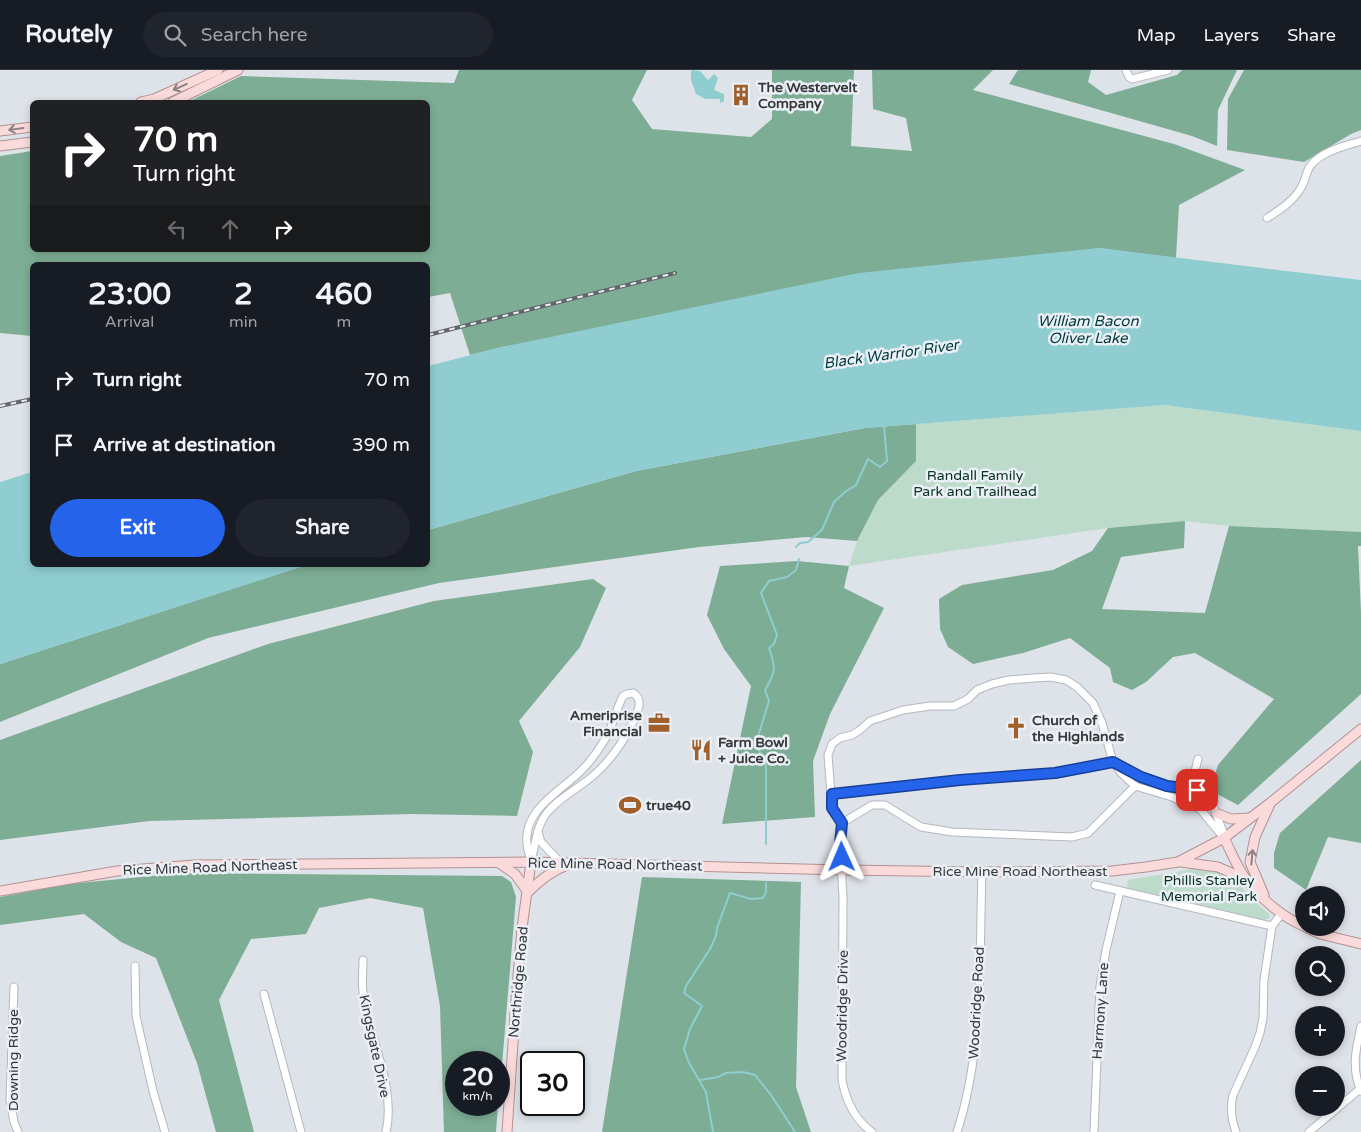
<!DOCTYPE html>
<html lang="en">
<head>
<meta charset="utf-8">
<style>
  :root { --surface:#171b24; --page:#20242c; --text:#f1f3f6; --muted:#9ea1a6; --line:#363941; --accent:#2563eb }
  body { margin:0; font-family:"Varela Round",sans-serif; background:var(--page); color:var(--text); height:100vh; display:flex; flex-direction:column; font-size:19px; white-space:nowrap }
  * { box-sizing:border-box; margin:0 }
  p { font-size:16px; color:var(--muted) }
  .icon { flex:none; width:28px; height:28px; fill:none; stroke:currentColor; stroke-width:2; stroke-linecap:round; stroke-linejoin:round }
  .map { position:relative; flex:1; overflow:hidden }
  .details { position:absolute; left:30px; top:192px; width:400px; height:305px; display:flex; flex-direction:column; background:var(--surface); border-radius:8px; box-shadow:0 2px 8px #0003 }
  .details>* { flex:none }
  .banner { position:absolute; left:30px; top:30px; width:400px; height:152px; border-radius:8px; box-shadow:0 2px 8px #0003; background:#202124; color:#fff; overflow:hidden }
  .controls { position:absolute; left:1295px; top:816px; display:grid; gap:10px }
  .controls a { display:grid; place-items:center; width:50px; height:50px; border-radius:50%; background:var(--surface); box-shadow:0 2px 8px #0003; font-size:25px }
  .speed { position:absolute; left:445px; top:981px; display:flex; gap:10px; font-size:25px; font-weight:700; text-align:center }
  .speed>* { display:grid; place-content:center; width:65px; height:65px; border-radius:50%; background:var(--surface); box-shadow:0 2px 8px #0003; line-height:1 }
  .speed small { font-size:12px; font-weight:400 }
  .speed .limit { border:2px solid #111; border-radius:8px; background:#fff; color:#111 }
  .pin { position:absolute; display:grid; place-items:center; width:42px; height:42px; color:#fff; margin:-21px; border-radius:10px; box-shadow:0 2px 8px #0006 }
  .me { position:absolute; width:55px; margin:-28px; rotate:359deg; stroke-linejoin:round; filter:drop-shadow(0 0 4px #0008) }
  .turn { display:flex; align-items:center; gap:18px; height:105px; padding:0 20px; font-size:22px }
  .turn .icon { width:65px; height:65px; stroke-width:2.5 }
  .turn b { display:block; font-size:35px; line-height:42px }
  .lanes { display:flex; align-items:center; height:48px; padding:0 20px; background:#0003; justify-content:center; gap:25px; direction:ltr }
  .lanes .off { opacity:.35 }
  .eta { display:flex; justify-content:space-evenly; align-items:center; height:85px; text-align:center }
  .eta b { font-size:30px; font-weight:700; line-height:35px }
  .primary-button { display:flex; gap:10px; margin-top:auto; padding:10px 20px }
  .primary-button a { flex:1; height:58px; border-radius:30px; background:var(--accent); color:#fff; font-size:20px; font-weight:700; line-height:58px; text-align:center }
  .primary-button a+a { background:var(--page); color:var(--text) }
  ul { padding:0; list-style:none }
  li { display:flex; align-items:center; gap:15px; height:65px; padding:0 20px }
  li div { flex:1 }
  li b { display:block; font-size:19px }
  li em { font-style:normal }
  header { display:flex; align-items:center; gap:30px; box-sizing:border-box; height:70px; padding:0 25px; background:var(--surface); border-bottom:1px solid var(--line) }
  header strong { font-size:24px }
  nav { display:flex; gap:28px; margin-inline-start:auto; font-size:18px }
  .search { width:350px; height:45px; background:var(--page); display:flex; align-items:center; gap:12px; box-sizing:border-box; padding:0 18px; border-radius:28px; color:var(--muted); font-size:19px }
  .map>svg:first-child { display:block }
  .green { fill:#bddbca }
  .forest { fill:#7dad94 }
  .water { fill:#8fcdd1 }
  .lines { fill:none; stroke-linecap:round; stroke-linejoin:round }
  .stream { stroke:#8fcdd1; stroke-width:2 }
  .minor-casing { stroke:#b3b8bd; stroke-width:9 }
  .major-casing { stroke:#b39192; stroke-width:11 }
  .minor { stroke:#fff; stroke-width:7 }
  .major { stroke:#fadada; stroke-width:9 }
  .rail-casing { stroke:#646669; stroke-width:4 }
  .rail { stroke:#ebf0f6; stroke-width:2; stroke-dasharray:5.5; stroke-linecap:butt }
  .oneway { stroke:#8e8182 }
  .route-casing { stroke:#184099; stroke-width:12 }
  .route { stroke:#2563eb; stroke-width:9 }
  .labels { text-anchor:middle; stroke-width:5; stroke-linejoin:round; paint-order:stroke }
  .poi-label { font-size:14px; font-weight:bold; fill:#36383a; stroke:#ebf0f6; text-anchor:start }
  .park-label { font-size:14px; fill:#073120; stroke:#ebf0f6 }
  .street-label { font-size:14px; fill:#36383a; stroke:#ebf0f6 }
  .water-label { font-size:15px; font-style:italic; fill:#003b3f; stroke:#ebf0f6 }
</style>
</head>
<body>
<header>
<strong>Routely</strong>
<div class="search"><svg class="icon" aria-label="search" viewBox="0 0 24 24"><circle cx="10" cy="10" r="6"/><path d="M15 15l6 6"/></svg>Search here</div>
<nav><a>Map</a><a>Layers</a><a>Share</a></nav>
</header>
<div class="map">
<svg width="1361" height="1062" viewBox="0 0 1361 1062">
  <rect width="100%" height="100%" fill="#dee3e9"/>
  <!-- green -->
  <g class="green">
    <polygon points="1165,335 1361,361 1361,462 1229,456 1185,451 1108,458 849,496 857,471 878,430 916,391 916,354"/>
    <path d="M1199,798c39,1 43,25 70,46v4l-5,2 -137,-31 1,-9z"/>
  </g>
  <!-- forest -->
  <g class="forest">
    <polygon points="459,0 647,0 632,30 652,59 751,67 772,49 772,0 854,0 851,76 912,81 906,48 873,39 872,0 993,0 973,20 1174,74 1245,100 1179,135 1176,188 1099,178 502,277 470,285 450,223 428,227 428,195 32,195 32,266 0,263 0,86 32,81 32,180 428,180 428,32 188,32 241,6 454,13"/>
    <polygon points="1018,0 1091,0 1088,12 1106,25 1177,5 1182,0 1237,0 1218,40 1217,76 1192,66 1009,14"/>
    <polygon points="1244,0 1361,0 1361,60 1351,64 1304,92 1227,80 1228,29"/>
    <polygon points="916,354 916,391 878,430 857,471 806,467 699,477 439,513 208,568 0,652 0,594 278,504 307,495 428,495 428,460 636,401 865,358"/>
    <polygon points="1185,451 1184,478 1121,487 1102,539 1205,543 1229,456 1361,462 1361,476 1358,476 1361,543 1361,624 1238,735 1217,724 1214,707 1218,695 1274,629 1195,583 1173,587 1146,612 1132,620 1113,612 1110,598 1070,568 1023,583 973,594 948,577 940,559 939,529 962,515 1053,500 1092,481 1108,458"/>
    <polygon points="797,491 849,496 844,518 884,538 830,644 813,691 815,747 722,754 751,616 724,579 707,545 720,496"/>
    <polygon points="593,509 606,518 580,577 519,651 533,682 517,746 410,744 149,751 0,770 0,670 268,574 434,531"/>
    <polygon points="1361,690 1361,773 1328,767 1306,820 1274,798 1274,783 1280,763"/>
    <polygon points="181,803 502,806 511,812 516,827 499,1031 499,992 456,992 456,1035 498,1035 496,1062 444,1062 440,936 423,838 370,828 319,838 306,864 251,869 219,930 254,1062 216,1062 197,993 156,888 121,872 84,844 0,855 0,827 69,814"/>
    <polygon points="642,807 801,812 796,1017 811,1062 602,1062"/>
  </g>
  <!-- water -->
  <g class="water">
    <polygon points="693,0 700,1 708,10 714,4 718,8 714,20 724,24 724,31 720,33 720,29 705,29 696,24 691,10 691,1"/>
    <polygon points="1099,178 1361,210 1361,361 1165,335 865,358 636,401 428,460 428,296 502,277 859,203"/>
    <polygon points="32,402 32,495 307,495 0,594 0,412"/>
  </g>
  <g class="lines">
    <!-- stream -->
    <g class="stream">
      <polyline points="796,477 800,473 808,472 822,460 834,432 845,422 856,415 868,389 880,397 887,391 884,356"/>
      <path d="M766,774v-78l-10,-23 13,-42 -4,-11c11,-18 11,-23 4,-42l5,-4 3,-9 -16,-42 8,-12 18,-4 9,-7 3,-11"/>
      <polyline points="700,1010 718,1007 726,1003 743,1002 755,1005 771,1025 795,1062"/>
      <polyline points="713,1062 706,1022 689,993 684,979 690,959 702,936 684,923 686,916 710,879 716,866 717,858 730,823 751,829 763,828 766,822 766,813"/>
    </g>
    <!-- minor casing -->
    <g class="minor-casing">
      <g id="minor">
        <polyline points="1126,0 1129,7 1132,9 1168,0"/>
        <path d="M1267,148c13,-8 28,-18 35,-32 4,-7 4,-15 9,-21 11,-14 34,-19 50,-24"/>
        <path d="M633,623c11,7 5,17 1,27 -10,21 -23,40 -40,55 -16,14 -36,23 -48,39 -10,14 -11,32 -15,48 -1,-6 -4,-13 -4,-19 -4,-38 44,-56 63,-82 7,-9 14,-19 19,-29 5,-12 8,-24 14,-36l4,-2z"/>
        <polyline points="1198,689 1194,705 1197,720 1214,738 1223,762"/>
        <polyline points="832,724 960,710 1055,703 1113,692 1141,707 1167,716 1197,720"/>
        <polyline points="842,753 872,735 885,735 921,757 952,762 1072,767 1088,763 1135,716"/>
        <polyline points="538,762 541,772 561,793"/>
        <polyline points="1095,815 1272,856"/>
        <path d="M363,890c0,13 -2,26 1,39 7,43 32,90 22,133"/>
        <polyline points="135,896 136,946 153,1021 165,1062"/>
        <polyline points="14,917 10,1030 14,1052 18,1062"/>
        <polyline points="264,924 301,1062"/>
        <path d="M1361,956c-5,22 -10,43 0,65"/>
        <path d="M872,1062c-18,-13 -26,-31 -30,-52l1,-182 -3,-54 2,-21 -10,-15 -4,-53 4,-11 8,-6 12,-3 8,-5 10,-9 33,-11 27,-4h24l14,-7 9,-9 15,-6 17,-4 25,-2 17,-1 15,3 11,7 16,16 9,20 11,39 8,11 14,13 37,11 28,12 24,29"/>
        <path d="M957,1062c27,-83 22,-174 25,-260"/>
        <polyline points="1094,1062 1100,916 1106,880 1120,821"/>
        <path d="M1236,1062c-5,-13 -6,-24 -3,-37l22,-48 5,-14 3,-15 1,-38 8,-54 10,-13"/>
        <polyline points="1309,1062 1360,1019"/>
      </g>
    </g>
    <!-- major casing -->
    <g class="major-casing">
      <g id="major">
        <polyline points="141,32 154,29 218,0"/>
        <polyline points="173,32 238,0"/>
        <polyline points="0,61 32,57"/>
        <polyline points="0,76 32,72"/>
        <polyline points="1216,743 1231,749 1250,748"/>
        <path d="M1224,768c7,13 13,30 22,41 14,19 36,38 58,47"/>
        <polyline points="1181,792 1218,797 1245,809"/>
        <path d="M499,793l16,11 13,18c12,-12 23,-21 39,-27"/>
        <polyline points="0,821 117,801 194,795 531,792 843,800 982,802 1112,801 1146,797 1178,792 1224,768 1270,733 1361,659"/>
        <polyline points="1264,825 1250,792 1255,767 1270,734"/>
        <polyline points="1307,858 1320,864 1361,874"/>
        <polyline points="507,1062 516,929 522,858 531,792"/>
      </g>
    </g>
    <!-- minor -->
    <use href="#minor" class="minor"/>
    <!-- major -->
    <use href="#major" class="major"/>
    <!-- rail casing -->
    <g class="rail-casing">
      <g id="rail">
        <polyline points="428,265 675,203"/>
        <polyline points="0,336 32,329"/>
      </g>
    </g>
    <!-- rail -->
    <use href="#rail" class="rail"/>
  </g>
  <!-- one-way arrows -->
  <defs><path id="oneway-shaft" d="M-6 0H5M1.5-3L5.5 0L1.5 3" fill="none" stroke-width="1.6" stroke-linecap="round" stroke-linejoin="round" transform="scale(1.25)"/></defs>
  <g class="oneway">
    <use href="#oneway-shaft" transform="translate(180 17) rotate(156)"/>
    <use href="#oneway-shaft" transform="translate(16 59) rotate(172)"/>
    <use href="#oneway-shaft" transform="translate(1252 787) rotate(-85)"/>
  </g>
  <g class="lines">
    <!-- route casing -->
    <g class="route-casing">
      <polyline id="route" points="842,787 840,774 842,753 832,738 832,724 960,710 1055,703 1113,692 1141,707 1167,716 1197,720"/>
    </g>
    <!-- route -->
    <use href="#route" class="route"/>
  </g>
  <!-- icons -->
  <defs>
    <g id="building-bare" transform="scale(1.725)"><path d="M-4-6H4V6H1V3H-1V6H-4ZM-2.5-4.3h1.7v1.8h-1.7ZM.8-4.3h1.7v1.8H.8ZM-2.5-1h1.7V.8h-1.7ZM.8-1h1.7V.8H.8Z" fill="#a15f2b" stroke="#ebf0f6" stroke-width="2.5" paint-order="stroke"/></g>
    <g id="office-bare" transform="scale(1.725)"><path d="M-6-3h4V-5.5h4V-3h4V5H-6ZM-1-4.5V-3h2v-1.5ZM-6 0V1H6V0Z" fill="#a15f2b" stroke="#ebf0f6" stroke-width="2.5" paint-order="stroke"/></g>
    <g id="church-bare" transform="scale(1.725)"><path d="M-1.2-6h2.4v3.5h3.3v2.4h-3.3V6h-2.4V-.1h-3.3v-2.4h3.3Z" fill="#a15f2b" stroke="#ebf0f6" stroke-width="2.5" paint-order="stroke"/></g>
    <g id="restaurant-bare" transform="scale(1.725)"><path d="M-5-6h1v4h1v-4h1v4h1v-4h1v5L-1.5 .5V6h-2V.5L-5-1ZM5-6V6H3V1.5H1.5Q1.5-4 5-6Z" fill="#a15f2b" stroke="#ebf0f6" stroke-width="2.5" paint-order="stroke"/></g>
    <g id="stadium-bare" transform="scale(1.725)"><path d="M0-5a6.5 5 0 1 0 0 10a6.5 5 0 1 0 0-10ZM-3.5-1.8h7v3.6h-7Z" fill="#a15f2b" stroke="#ebf0f6" stroke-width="2.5" paint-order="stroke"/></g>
  </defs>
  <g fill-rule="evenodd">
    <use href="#building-bare" x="741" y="25"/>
    <use href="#office-bare" x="659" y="653"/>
    <use href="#church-bare" x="1016" y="658"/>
    <use href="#restaurant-bare" x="701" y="680"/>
    <use href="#stadium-bare" x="630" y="735"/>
  </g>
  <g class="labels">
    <!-- poi labels -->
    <g class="poi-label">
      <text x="758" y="22">The Westervelt<tspan x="758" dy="16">Company</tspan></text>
      <text x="642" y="650" text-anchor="end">Ameriprise<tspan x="642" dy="16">Financial</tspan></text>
      <text x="1032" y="655">Church of<tspan x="1032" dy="16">the Highlands</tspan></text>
      <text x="718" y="677">Farm Bowl<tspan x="718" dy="16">+ Juice Co.</tspan></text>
      <text x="646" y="740">true40</text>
    </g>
    <!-- park labels -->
    <g class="park-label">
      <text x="975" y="410">Randall Family<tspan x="975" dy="16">Park and Trailhead</tspan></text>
      <text x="1209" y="815">Phillis Stanley<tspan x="1209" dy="16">Memorial Park</tspan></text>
    </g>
    <!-- street labels -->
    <g class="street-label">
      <text transform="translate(615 794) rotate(1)" y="5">Rice Mine Road Northeast</text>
      <text transform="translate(210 797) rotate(-2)" y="5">Rice Mine Road Northeast</text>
      <text x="1020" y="806">Rice Mine Road Northeast</text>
      <text transform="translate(518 912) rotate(-85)" y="5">Northridge Road</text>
      <text transform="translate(976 933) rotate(-87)" y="5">Woodridge Road</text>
      <text transform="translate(842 936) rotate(-89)" y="5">Woodridge Drive</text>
      <text transform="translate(1100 941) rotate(-86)" y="5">Harmony Lane</text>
      <text transform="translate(375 976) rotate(78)" y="5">Kingsgate Drive</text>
      <text transform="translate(13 990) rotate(-90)" y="5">Downing Ridge</text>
    </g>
    <!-- water labels -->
    <g class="water-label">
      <text x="1088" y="256">William Bacon<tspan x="1088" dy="17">Oliver Lake</tspan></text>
      <text transform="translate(891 284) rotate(-8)" y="5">Black Warrior River</text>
    </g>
  </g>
</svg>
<div class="controls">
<a><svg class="icon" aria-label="sound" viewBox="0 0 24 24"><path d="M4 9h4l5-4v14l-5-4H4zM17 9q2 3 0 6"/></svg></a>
<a><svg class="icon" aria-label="search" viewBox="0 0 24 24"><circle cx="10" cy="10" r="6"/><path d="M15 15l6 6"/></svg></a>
<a>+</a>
<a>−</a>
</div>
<div class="speed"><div>20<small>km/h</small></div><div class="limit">30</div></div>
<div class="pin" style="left:1197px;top:720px;background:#d93025"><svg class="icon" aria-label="arrive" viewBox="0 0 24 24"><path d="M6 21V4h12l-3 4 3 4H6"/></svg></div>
<svg class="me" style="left:842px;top:787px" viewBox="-20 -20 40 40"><path d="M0-17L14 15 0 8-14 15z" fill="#2563eb" stroke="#fff" stroke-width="4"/></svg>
<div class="banner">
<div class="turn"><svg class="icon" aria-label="right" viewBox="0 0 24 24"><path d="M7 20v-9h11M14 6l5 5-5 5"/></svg><div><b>70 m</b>Turn right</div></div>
<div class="lanes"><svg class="icon off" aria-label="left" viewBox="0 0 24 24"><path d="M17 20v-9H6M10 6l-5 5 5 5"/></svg><svg class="icon off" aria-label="ahead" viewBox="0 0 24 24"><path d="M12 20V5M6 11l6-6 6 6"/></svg><svg class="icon" aria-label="right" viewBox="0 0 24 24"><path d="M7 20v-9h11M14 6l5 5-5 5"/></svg></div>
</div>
<section class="details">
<div class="eta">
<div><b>23:00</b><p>Arrival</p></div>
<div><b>2</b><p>min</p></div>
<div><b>460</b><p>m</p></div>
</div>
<ul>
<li><svg class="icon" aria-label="right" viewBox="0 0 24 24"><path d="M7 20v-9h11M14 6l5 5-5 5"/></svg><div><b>Turn right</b></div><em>70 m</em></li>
<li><svg class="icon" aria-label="arrive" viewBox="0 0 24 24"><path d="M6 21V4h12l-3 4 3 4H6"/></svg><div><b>Arrive at destination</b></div><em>390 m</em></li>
</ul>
<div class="primary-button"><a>Exit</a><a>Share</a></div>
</section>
</div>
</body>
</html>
